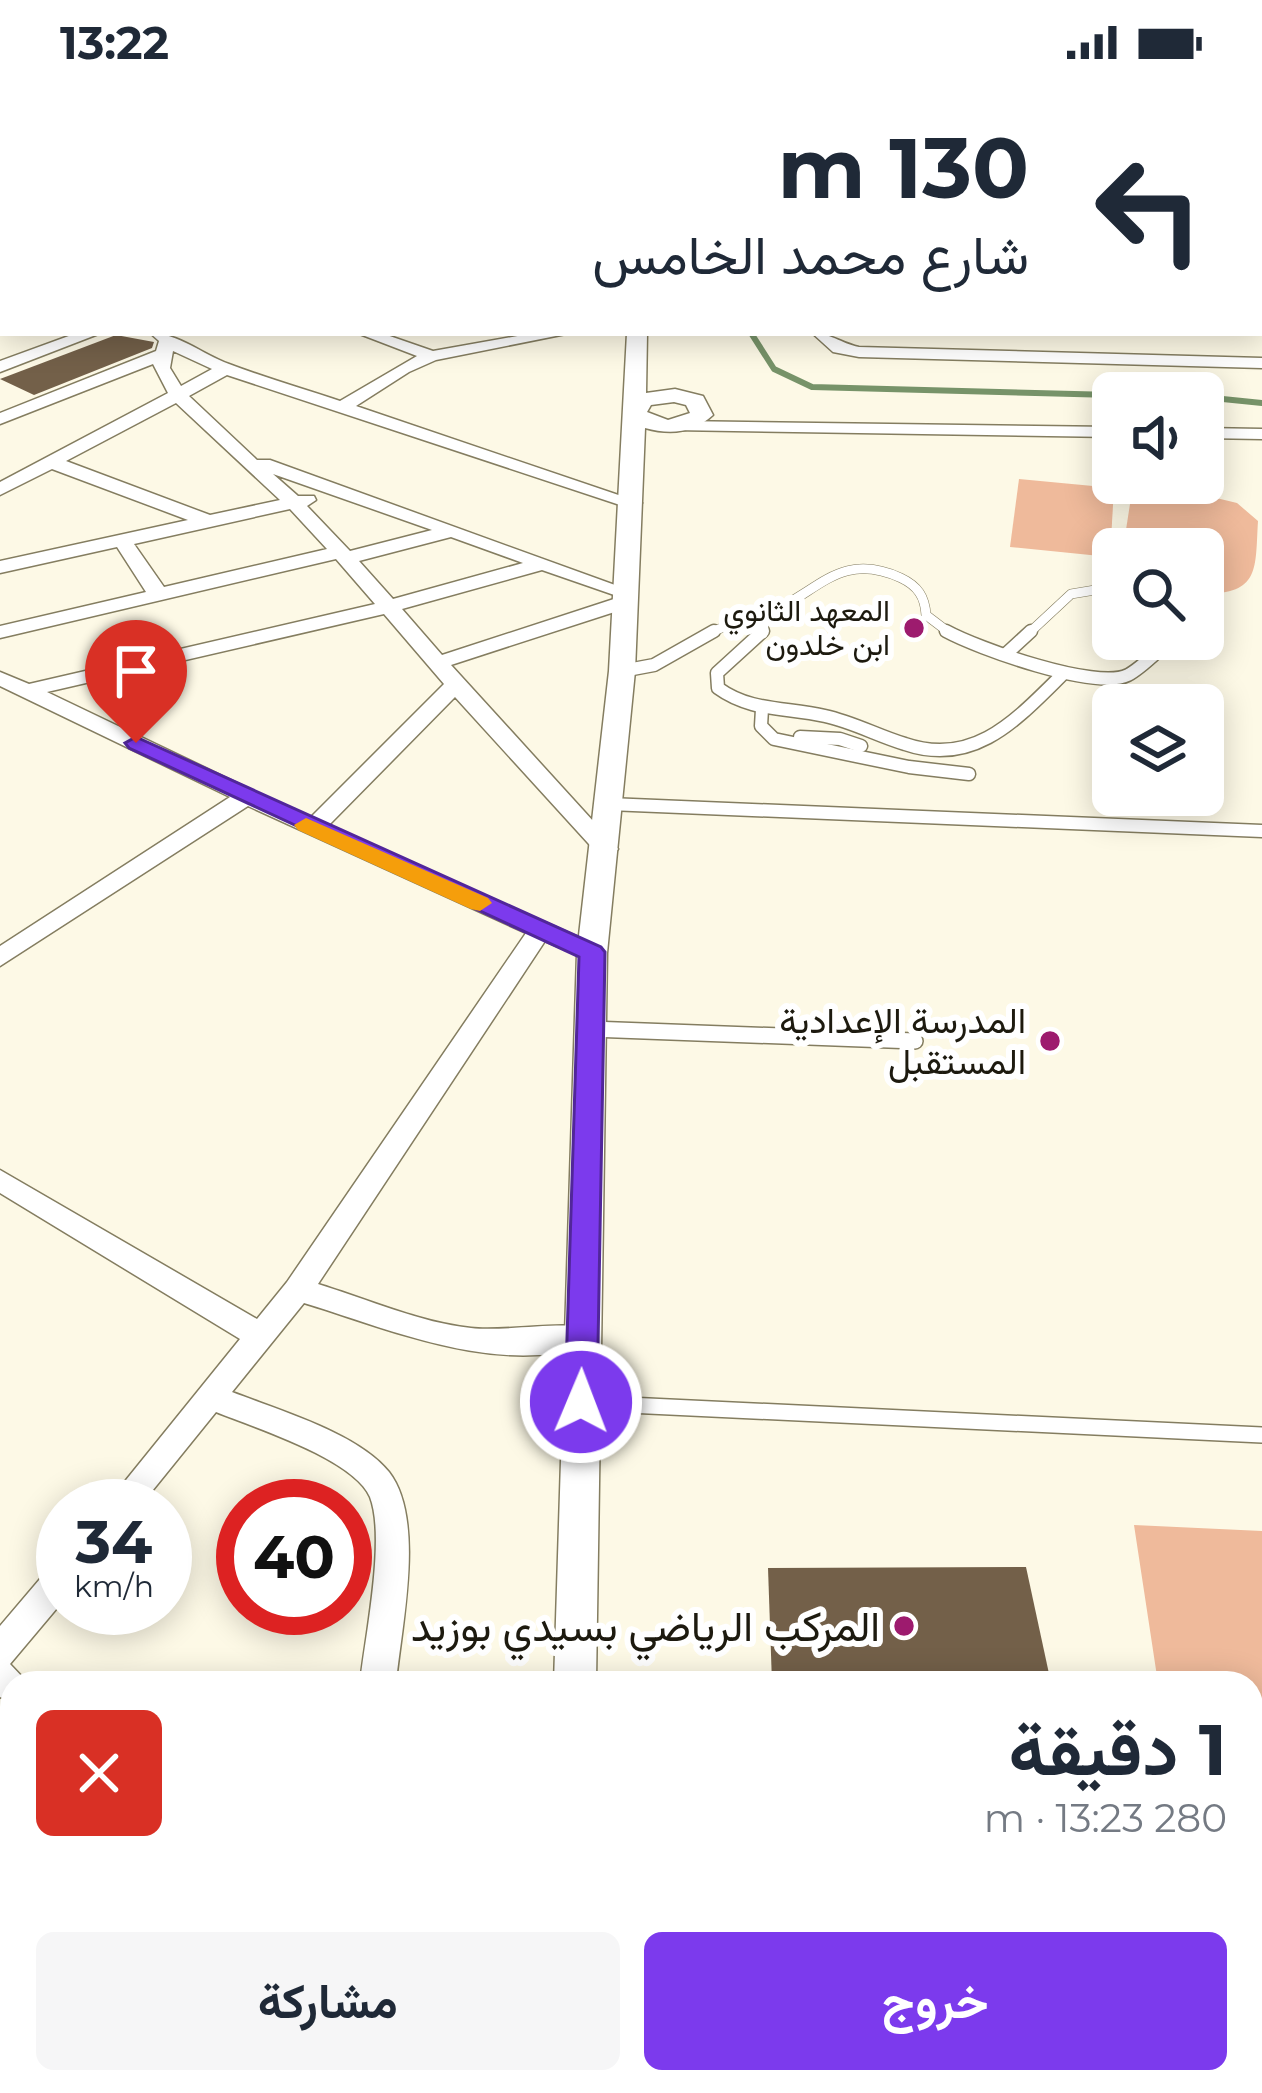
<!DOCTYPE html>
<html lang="ar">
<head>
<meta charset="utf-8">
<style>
  :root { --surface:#fff; --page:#f6f6f7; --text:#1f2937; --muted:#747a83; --accent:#7c3aed }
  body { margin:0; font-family:Montserrat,Vazirmatn,sans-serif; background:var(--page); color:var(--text); direction:rtl; height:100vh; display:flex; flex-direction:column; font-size:45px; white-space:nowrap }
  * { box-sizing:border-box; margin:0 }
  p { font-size:39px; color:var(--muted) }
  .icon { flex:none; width:66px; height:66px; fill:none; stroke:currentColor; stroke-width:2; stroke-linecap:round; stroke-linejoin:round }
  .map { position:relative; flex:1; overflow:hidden; direction:ltr }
  .drawer { position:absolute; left:0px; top:1587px; width:1263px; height:423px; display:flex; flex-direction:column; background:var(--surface); border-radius:36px 36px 0 0; box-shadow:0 6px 30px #0003; direction:rtl }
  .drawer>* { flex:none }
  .top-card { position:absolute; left:0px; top:0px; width:1263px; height:252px; box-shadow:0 6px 30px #0003; direction:rtl; background:#fff; color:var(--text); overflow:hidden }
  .controls { position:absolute; left:1092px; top:288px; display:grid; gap:24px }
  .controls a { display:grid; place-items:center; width:132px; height:132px; border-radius:18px; background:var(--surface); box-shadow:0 6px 30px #0003; font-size:60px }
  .speed { position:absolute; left:36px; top:1395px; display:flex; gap:24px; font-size:60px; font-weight:700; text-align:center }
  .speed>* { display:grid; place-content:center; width:156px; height:156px; border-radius:50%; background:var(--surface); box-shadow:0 6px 30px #0003; line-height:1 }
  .speed small { font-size:30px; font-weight:400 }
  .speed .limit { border:18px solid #d22; background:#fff; color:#111 }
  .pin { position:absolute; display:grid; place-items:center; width:102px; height:102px; color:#fff; margin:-123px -51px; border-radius:50% 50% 50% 0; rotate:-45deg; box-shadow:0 0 12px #0007 }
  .pin .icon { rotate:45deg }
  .me { position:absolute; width:132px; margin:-66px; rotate:1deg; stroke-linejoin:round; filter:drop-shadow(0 0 9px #0008) }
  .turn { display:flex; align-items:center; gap:42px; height:252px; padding:0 36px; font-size:54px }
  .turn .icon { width:156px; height:156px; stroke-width:2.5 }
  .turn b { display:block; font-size:84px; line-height:102px }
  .round { display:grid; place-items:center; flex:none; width:126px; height:126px; border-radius:18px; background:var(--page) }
  .summary { display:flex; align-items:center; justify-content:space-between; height:204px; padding:0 36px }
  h1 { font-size:72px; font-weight:700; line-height:90px }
  .button { display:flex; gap:24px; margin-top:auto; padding:24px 36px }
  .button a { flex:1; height:138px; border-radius:18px; background:var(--accent); color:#fff; font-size:48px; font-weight:700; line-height:138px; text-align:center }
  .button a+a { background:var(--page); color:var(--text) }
  .status { display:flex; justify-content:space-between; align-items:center; height:84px; padding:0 60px; background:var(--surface); direction:ltr }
  .status svg { height:33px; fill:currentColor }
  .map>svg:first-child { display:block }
  .green { fill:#efba9b }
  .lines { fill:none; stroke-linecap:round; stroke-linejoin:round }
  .stream { stroke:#779369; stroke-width:6 }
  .building { fill:#736049 }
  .service-far3-casing { stroke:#847d60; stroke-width:10 }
  .service-far2-casing { stroke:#847d60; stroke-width:15 }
  .service-far1-casing { stroke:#847d60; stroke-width:18 }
  .service-casing { stroke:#847d60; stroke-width:21 }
  .minor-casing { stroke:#847d60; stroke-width:3 }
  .tertiary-casing { stroke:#847d60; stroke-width:3 }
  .service-far3 { stroke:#fff; stroke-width:9 }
  .service-far2 { stroke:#fff; stroke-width:12 }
  .service-far1 { stroke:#fff; stroke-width:15 }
  .service { stroke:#fff; stroke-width:18 }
  .minor { fill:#fff; fill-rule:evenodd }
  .tertiary { fill:#fff; fill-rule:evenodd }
  .route { fill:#7c3aed; stroke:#51269a; stroke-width:3 }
  .slow { fill:#f59e0b }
  .poi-dot { fill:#9d1b6e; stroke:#fff; stroke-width:4.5 }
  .labels { text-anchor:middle; stroke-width:12; stroke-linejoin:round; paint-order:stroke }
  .far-poi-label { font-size:30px; fill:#1d1a0f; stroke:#fff; text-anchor:end }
  .poi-label { font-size:36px; fill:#1d1a0f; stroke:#fff; text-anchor:end }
  .near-poi-label { font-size:42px; fill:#1d1a0f; stroke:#fff; text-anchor:end }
</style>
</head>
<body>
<div class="status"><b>13:22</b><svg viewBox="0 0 49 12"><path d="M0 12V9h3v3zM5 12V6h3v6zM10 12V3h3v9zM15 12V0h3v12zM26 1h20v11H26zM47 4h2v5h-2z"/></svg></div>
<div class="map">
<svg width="1262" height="2009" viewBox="0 0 1262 2009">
  <rect width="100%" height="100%" fill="#fdf9e6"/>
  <!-- green -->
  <g class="green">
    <polygon points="1019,395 1114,404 1110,473 1010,463"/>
    <path d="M1183,406l54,13 21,18c-3,47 3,73 -55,73v-45h-80l7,-45 24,-12z"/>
    <polygon points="1134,1441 1262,1447 1262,1677 1251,1676 1251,1599 1158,1599"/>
  </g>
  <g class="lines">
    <!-- stream -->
    <g class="stream">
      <polyline points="751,249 774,285 812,303 1113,311"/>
      <polyline points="1203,313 1262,319"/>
    </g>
  </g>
  <!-- building -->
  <g class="building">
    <polygon points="116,251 154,258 152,264 34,311 0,295"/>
    <polygon points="1026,1483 1051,1599 772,1599 768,1484"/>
  </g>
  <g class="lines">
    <!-- service-far3 casing -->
    <g class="service-far3-casing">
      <g id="service-far3">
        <path d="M709,550c18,-11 35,-12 54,-19 54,-19 74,-66 138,-37 17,8 24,19 25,37l25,19"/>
        <polyline points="763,550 765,531"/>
        <polyline points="1028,550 1071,510 1113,503"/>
      </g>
    </g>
    <!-- service-far2 casing -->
    <g class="service-far2-casing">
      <g id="service-far2">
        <path d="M763,547l-46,42 1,15c33,24 69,19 107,28 28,6 53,20 80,28 70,24 113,-26 159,-71"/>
        <path d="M946,547c31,17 150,60 182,44 15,-8 30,-25 44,-36"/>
        <polyline points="1006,570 1031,547"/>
        <polyline points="622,587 654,581 714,547"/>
        <polyline points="762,625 761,642 774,655 909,683 969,690"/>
        <polyline points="800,653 840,655 861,662"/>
        <polyline points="609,720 1262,747"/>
      </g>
    </g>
    <!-- service-far1 casing -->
    <g class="service-far1-casing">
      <g id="service-far1">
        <polyline points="591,945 915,957"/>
        <polyline points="586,1319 1262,1351"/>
      </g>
    </g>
    <!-- service casing -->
    <g class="service-casing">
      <polyline id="service" points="1251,1886 1262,1886"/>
    </g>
    <!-- minor casing -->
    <g class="minor-casing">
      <g id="minor">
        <polygon points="144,0 158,0 160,3 146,3"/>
        <polygon points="411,0 425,0 428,3 414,3"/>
        <polygon points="659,0 673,0 676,3 662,3"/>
        <polygon points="762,0 776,0 779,3 765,3"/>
        <rect x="812" y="0" width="14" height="3"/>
        <polygon points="918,0 932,0 933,3 919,3"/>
        <polygon points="1079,0 1108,0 1111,3 1082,3"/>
        <rect x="1130" y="0" width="14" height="3"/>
        <rect x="1260" y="13" width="2" height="8"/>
        <rect x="0" y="79" width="3" height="11"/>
        <rect x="1260" y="112" width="2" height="8"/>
        <polygon points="3,149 3,159 0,160 0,150"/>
        <polygon points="3,215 3,225 0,226 0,216"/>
        <polygon points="77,249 101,249 0,288 0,277"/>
        <path d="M150,249c28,0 52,21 79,31 37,14 75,25 111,37l77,-45 -60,-23h24l52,18 101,-18h37l-135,27 -27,12 -53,34 286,97 -16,4 -399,-132 -38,21 68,64h13l367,133 -4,13 -182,59 163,179 4,5 -4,5h-16l-143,-157 -127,129 273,121 4,6 -13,8 -47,-20 -227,343c49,15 103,39 153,44 35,4 94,-8 122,1l4,8 -4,8c-96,31 -198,-14 -289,-42l-72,89c46,18 126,41 157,80 37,48 12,155 7,211h-36c5,-46 26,-145 10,-186 -16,-38 -117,-70 -154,-85l-76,94h-35l135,-167 -240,-146v-23l257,149 30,-37 239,-349 -278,-127 -248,160v-20l230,-149 -230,-111v-14l29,12 346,-80 -39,-45 -336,79v-12l146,-34 -29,-45 -117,26v-12l188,-41 -136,-51 -52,26v-13l168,-89 -15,-29 -153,60v-11l156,-62 3,-10zM173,267l39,18 -31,17 -11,-18zM176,319l104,97 -70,15 -144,-54zM273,390l159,56 -82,21 -43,-45 9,-6 -2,-4h-16zM290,425l37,40 -163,38 -30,-43zM451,453l72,26 -130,36 -34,-38zM542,486l78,27 -178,58 -40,-46zM384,530l60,70 -134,134 -263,-126z"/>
        <path d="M812,249c19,0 28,10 47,14l403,11v10l-403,-11 -26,-5z"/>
        <polygon points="679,337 1113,343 1113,353 673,346 670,342"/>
        <polygon points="1203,344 1262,345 1262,355 1203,354"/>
        <polygon points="63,1477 63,1517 10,1580 28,1599 12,1599 12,1618 0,1613 0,1542 51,1482"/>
        <polygon points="471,1998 520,1998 524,2009 475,2009"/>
      </g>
    </g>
    <!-- tertiary casing -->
    <g class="tertiary-casing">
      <g id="tertiary">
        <polygon points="574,0 591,0 593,3 576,3"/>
        <path d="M627,249h20l-1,60 29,-4 28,7 10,19c-19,18 -43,20 -68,13l-10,243 -28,282 -11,730h-42l23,-730 32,-282zM674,318l12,3 4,8 -22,7 -21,-8 4,-7z"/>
        <rect x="540" y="1998" width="50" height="11"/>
      </g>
    </g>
    <!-- service-far3 -->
    <use href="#service-far3" class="service-far3"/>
    <!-- service-far2 -->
    <use href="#service-far2" class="service-far2"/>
    <!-- service-far1 -->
    <use href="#service-far1" class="service-far1"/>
    <!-- service -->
    <use href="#service" class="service"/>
    <!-- minor -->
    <use href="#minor" class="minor"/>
    <!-- tertiary -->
    <use href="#tertiary" class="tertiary"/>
  </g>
  <!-- route -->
  <polygon class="route" points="136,653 601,863 605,868 597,1318 592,1328 581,1331 570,1328 565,1318 579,873 129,664 125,659"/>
  <!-- slow -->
  <polygon class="slow" points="306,734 488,814 492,819 480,827 471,825 298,746 294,741"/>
  <!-- markers -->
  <g class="poi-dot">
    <circle cx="914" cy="544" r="12"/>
    <circle cx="1050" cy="957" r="12"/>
    <circle cx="904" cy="1542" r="12"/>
  </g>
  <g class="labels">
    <!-- far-poi labels -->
    <g class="far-poi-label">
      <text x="890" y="537">المعهد الثانوي<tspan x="890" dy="34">ابن خلدون</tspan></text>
    </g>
    <!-- poi labels -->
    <g class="poi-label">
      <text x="1026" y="949">المدرسة الإعدادية<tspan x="1026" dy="41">المستقبل</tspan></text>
    </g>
    <!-- near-poi labels -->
    <g class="near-poi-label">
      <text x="880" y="1557">المركب الرياضي بسيدي بوزيد</text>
    </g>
  </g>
</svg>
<div class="controls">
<a><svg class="icon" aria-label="sound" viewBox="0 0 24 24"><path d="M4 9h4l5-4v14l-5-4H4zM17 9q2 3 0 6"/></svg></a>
<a><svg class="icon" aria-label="search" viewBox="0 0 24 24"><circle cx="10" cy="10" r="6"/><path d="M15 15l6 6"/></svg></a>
<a><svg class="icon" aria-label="layers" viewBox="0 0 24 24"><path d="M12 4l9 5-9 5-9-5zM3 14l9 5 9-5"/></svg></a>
</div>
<div class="speed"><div>34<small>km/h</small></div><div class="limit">40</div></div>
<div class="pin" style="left:136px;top:659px;background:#d93025"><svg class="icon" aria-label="arrive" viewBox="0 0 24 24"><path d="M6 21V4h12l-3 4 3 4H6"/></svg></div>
<svg class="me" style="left:581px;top:1318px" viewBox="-20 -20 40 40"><circle r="17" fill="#7c3aed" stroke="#fff" stroke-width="3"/><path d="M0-11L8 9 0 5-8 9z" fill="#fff"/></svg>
<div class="top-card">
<div class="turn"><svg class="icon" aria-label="left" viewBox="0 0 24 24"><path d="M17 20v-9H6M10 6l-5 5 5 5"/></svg><div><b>130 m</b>شارع محمد الخامس</div></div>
</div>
<section class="drawer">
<div class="summary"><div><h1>1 دقيقة</h1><p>280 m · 13:23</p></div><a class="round" style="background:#d93025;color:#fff"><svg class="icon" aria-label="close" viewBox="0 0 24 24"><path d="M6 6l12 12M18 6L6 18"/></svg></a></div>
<div class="button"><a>خروج</a><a>مشاركة</a></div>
</section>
</div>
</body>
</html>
